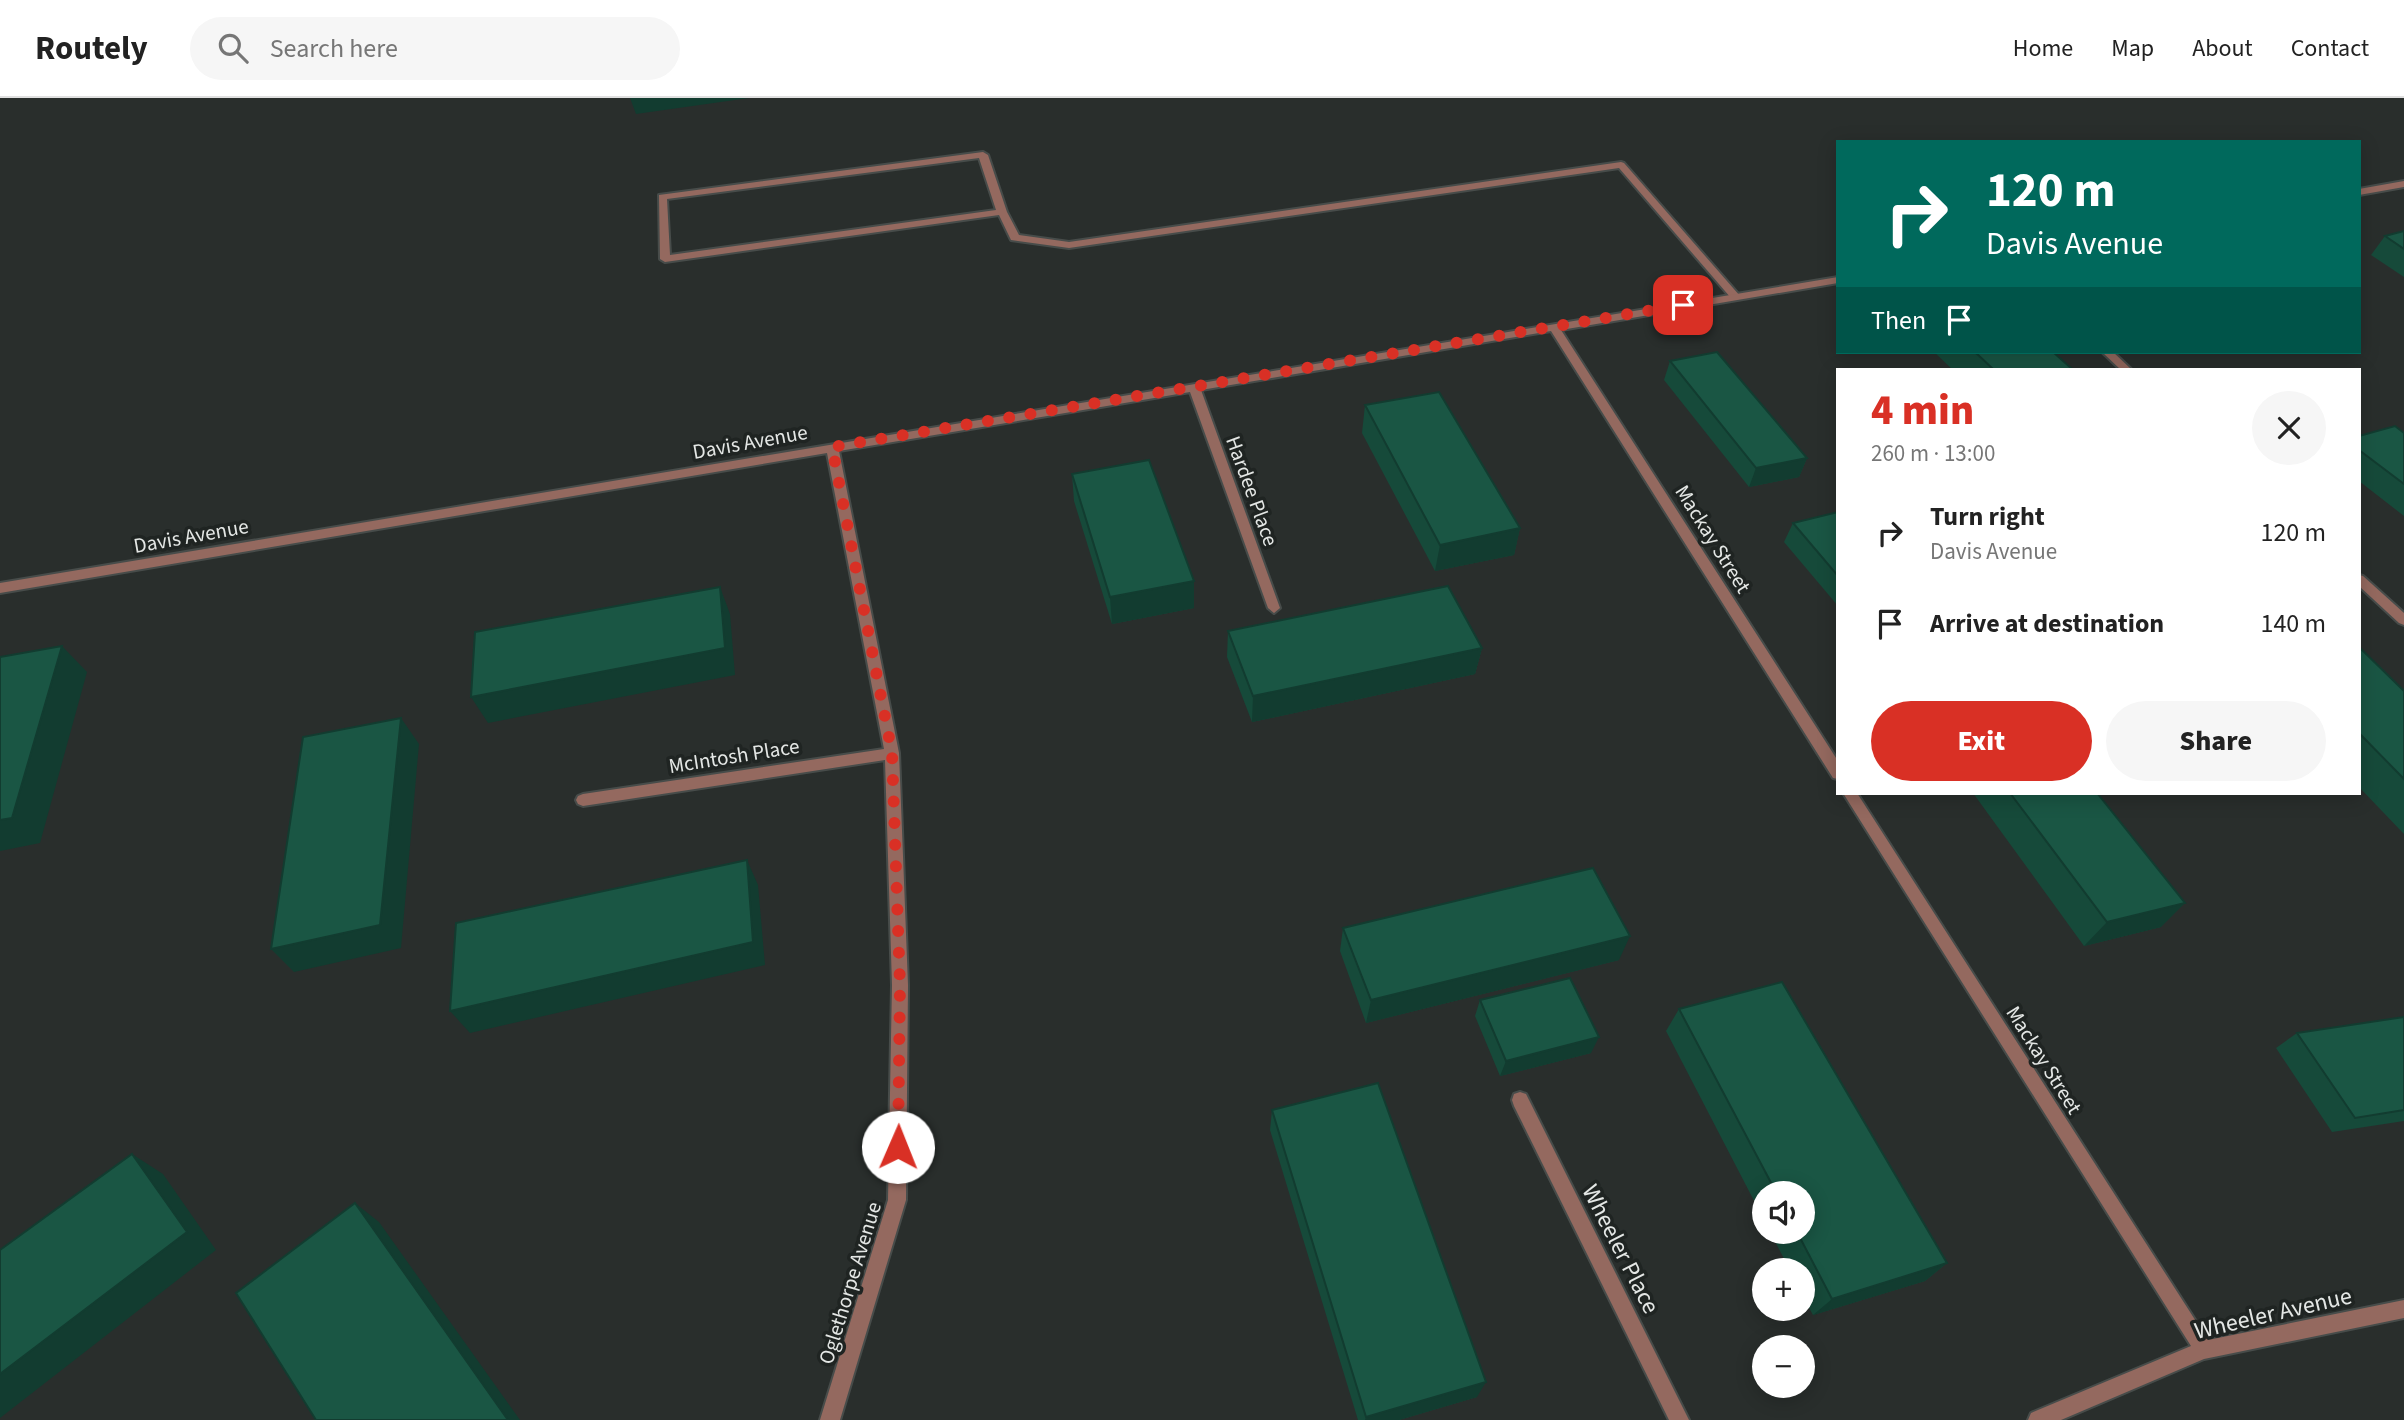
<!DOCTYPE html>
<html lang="en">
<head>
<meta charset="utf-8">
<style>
  :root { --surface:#fff; --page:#f6f6f6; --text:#222; --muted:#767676; --line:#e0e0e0; --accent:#d93025 }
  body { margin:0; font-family:"Source Sans 3",sans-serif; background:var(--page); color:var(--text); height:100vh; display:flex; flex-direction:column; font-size:26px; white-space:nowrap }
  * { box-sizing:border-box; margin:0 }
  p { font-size:23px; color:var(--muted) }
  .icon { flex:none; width:38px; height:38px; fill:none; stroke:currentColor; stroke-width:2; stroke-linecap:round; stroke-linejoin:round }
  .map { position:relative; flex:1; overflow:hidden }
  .details { position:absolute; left:1836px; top:270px; width:525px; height:427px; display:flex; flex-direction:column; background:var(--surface); border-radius:0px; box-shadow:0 4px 18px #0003 }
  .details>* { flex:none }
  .guide { position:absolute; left:1836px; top:42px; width:525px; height:214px; border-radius:0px; box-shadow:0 4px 18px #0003; background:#00695c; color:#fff; overflow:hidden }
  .controls { position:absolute; left:1752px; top:1083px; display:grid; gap:14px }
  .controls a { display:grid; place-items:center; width:63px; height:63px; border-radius:50%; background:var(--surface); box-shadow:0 4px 18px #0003; font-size:35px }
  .pin { position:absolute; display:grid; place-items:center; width:60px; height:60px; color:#fff; margin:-30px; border-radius:14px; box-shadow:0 4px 10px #0006 }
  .me { position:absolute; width:77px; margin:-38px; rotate:1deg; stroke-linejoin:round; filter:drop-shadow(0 0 5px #0008) }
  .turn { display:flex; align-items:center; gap:24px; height:147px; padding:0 35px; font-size:32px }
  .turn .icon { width:91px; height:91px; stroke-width:2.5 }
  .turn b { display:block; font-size:49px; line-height:60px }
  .then { display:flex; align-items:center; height:66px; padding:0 35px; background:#0003; gap:14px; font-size:26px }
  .round { display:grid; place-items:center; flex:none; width:74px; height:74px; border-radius:37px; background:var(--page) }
  .summary { display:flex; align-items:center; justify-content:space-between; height:119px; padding:0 35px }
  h1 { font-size:42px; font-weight:800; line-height:52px; color:var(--accent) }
  .button { display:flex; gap:14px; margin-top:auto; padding:14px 35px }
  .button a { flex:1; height:80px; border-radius:42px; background:var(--accent); color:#fff; font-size:28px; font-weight:800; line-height:80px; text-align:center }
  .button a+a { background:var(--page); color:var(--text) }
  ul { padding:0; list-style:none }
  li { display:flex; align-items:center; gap:21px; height:91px; padding:0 35px }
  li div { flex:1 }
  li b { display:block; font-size:26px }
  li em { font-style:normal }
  header { display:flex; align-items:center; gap:42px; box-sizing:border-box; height:98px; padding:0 35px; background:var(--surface); border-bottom:2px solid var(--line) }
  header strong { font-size:33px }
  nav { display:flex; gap:38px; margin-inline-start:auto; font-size:24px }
  .search { width:490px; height:63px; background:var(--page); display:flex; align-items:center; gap:18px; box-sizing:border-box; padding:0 24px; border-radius:38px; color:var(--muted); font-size:26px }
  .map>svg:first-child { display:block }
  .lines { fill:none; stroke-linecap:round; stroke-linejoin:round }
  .service-casing { stroke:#474c4a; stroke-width:4 }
  .minor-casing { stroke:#474c4a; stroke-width:4 }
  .service { fill:#94695f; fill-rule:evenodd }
  .minor { fill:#94695f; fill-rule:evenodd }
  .wall { fill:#164a3a }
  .shaded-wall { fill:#123c30 }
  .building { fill:#1a5644; stroke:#123c30; stroke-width:2 }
  .route { stroke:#d93025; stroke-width:12; stroke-dasharray:0 21.6 }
  .labels { text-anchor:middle; stroke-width:7; stroke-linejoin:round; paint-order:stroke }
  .street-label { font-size:21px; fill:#e4e7e5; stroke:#1f2422 }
  .near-street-label { font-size:24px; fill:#e4e7e5; stroke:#1f2422 }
</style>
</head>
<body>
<header>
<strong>Routely</strong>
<div class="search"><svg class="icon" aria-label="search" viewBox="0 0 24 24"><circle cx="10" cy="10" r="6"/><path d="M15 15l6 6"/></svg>Search here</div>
<nav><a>Home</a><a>Map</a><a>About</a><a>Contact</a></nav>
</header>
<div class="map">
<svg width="2404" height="1322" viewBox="0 0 2404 1322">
  <rect width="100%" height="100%" fill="#292e2c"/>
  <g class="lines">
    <!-- service casing -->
    <g class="service-casing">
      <path id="service" d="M983,54l5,3 19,57 12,23 50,7 552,-80 3,1 116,133 -1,2h-8l-112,-130 -550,80 -58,-8 -12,-25 -334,47 -5,-3 -1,-64zM979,60l17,52 -326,45 -3,-56z"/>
    </g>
    <!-- minor casing -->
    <g class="minor-casing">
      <g id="minor">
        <polygon points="2404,83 2404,89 2359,97 2359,91"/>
        <polygon points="1838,179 1838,185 1561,232 1838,663 1838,681 1833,680 1551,233 1201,292 1280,510 1274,515 1268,510 1190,294 839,353 899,655 908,887 906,1102 840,1322 820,1322 888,1102 892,887 885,662 583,708 578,706 576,702 578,698 583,696 884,651 827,355 0,495 0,485"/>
        <polygon points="2102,254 2113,254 2131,271 2120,271"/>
        <polygon points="2359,477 2363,478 2404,515 2404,527 2399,525 2359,488"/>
        <polygon points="1843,695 1857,695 2208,1242 2404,1202 2404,1220 2204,1261 2061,1322 2028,1322 2031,1315 2191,1248"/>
        <polygon points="1520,994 1526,996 1689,1322 1669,1322 1514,1008 1512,1002 1514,996"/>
      </g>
    </g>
    <!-- service -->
    <use href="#service" class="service"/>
    <!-- minor -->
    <use href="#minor" class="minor"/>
  </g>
  <!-- wall -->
  <g class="wall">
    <polygon points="2404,133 2404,179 2371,157 2385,138"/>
    <polygon points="1934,254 2053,254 2072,271 1952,271"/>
    <polygon points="1670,263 1807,360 1799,379 1749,389 1664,282"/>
    <polygon points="1365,307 1520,430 1514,457 1435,473 1362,335"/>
    <polygon points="2404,335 2404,418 2359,383 2359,338"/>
    <polygon points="1072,376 1194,510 1112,526 1074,403"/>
    <polygon points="1838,414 1838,508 1784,444 1793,425"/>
    <polygon points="1228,533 1482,550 1475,576 1252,624 1227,559"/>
    <polygon points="2359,549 2404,593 2404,736 2359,689"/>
    <polygon points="1973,695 2097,695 2161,829 2084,848"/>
    <polygon points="1343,830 1619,862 1366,925 1340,853"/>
    <polygon points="1480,902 1591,955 1500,978 1475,918"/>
    <polygon points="1679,911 1947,1165 1925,1183 1813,1217 1802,1197 1802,1172 1790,1172 1770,1134 1802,1134 1802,1096 1764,1096 1764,1122 1666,933"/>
    <polygon points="2404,919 2404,1023 2332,1034 2276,950 2297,935"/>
    <polygon points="1272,1012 1477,1299 1399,1322 1358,1322 1270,1032"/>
  </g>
  <!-- shaded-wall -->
  <g class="shaded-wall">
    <polygon points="630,0 749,0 636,16"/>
    <polygon points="1807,360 1799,379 1749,389 1756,370"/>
    <polygon points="1520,430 1514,457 1435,473 1440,447"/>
    <polygon points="1194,483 1194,510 1112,526 1110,499"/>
    <polygon points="720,489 730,516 735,577 488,625 471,599"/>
    <polygon points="62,548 87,574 40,745 0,753 0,722"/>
    <polygon points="1482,550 1475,576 1252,624 1253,598"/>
    <polygon points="401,620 419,646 401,850 294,874 271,851"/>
    <polygon points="747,762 758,787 765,867 470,935 450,913"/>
    <polygon points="2185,805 2161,829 2084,848 2107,824"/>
    <polygon points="1630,838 1619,862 1366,925 1371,902"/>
    <polygon points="1599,939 1591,955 1500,978 1506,963"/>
    <polygon points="132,1056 163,1076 216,1152 0,1320 0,1276"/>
    <polygon points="355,1105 379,1124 520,1322 508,1322"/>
    <polygon points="1947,1165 1925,1183 1813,1217 1832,1201"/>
    <polygon points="1486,1284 1477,1299 1399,1322 1365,1322 1366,1319"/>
  </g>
  <!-- building -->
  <g class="building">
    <polygon points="2404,133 2404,151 2385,138"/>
    <polygon points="1717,254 1807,360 1756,370 1670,263"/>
    <polygon points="1975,254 2053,254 2072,271 1993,271"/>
    <polygon points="1439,294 1520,430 1440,447 1365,307"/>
    <polygon points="2395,328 2404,335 2404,386 2359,352 2359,338"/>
    <polygon points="1149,362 1194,483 1110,499 1072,376"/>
    <polygon points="1838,414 1838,478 1793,425"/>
    <polygon points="1448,488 1482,550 1253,598 1228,533"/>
    <polygon points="720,489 725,550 471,599 475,534"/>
    <polygon points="62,548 12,720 0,722 0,559"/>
    <polygon points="2359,549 2404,593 2404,681 2359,635"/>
    <polygon points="401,620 380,827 271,851 303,639"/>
    <polygon points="2010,695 2097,695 2185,805 2107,824"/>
    <polygon points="747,762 753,844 450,913 456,825"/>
    <polygon points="1593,770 1630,838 1371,902 1343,830"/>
    <polygon points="1570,880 1599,939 1506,963 1480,902"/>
    <polygon points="1782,884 1947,1165 1832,1201 1797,1134 1802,1134 1802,1096 1777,1096 1679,911"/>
    <polygon points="2404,919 2404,1012 2355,1020 2297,935"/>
    <polygon points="1378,985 1486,1284 1366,1319 1272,1012"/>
    <polygon points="132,1056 187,1134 0,1276 0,1152"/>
    <polygon points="355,1105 508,1322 316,1322 236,1195"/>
  </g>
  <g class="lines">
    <!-- route -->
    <polyline class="route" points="898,1049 900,887 892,655 832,349 1683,207"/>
  </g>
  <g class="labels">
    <!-- street labels -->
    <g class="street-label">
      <text transform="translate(750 344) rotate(-10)" y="7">Davis Avenue</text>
      <text transform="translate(1252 393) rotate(70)" y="7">Hardee Place</text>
      <text transform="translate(191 438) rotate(-10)" y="7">Davis Avenue</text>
      <text transform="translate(1713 441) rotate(58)" y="7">Mackay Street</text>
      <text transform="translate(734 658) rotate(-9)" y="7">McIntosh Place</text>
      <text transform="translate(2044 962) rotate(58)" y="7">Mackay Street</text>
      <text transform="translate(850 1185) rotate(-73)" y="7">Oglethorpe Avenue</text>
    </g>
    <!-- near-street labels -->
    <g class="near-street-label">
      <text transform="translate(1621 1151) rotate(63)" y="8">Wheeler Place</text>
      <text transform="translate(2273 1215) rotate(-13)" y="8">Wheeler Avenue</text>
    </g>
  </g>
</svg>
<div class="controls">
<a><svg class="icon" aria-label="sound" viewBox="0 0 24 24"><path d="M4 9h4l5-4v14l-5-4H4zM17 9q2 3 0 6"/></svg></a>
<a>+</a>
<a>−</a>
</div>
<div class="pin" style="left:1683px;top:207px;background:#d93025"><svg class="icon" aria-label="arrive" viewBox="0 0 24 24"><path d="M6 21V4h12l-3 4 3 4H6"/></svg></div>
<svg class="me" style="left:898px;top:1049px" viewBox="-20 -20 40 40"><circle r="19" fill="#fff"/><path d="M0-13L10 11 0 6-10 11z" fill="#d93025"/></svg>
<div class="guide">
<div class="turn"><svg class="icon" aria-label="right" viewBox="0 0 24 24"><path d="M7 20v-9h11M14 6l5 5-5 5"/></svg><div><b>120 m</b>Davis Avenue</div></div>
<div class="then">Then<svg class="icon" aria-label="arrive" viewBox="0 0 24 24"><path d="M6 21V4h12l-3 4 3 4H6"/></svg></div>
</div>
<section class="details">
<div class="summary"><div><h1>4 min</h1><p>260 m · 13:00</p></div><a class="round"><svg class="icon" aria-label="close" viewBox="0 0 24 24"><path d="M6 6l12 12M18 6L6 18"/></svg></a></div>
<ul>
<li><svg class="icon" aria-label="right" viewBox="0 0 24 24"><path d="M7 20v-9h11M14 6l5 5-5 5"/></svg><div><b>Turn right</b><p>Davis Avenue</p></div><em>120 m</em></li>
<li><svg class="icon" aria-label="arrive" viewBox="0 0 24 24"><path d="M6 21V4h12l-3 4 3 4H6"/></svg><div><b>Arrive at destination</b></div><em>140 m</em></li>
</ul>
<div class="button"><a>Exit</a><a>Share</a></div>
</section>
</div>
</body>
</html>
